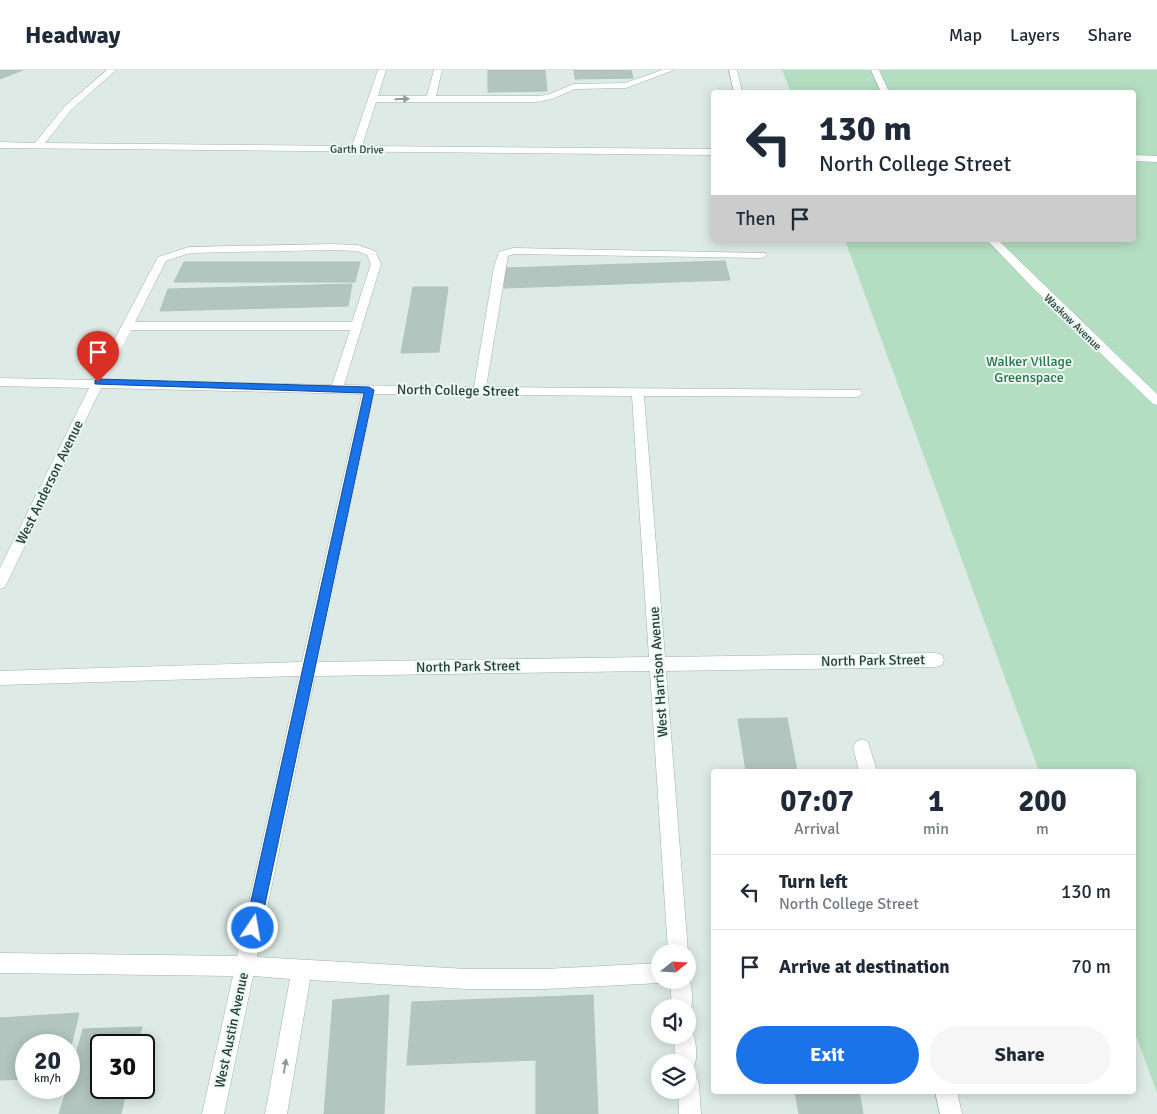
<!DOCTYPE html>
<html lang="en">
<head>
<meta charset="utf-8">
<style>
  :root { --surface:#fff; --page:#f6f6f7; --text:#1f2937; --muted:#747a83; --line:#e0e1e3; --accent:#1a73e8 }
  body { margin:0; font-family:Signika,sans-serif; background:var(--page); color:var(--text); height:100vh; display:flex; flex-direction:column; font-size:19px; white-space:nowrap }
  * { box-sizing:border-box; margin:0 }
  p { font-size:16px; color:var(--muted) }
  .icon { flex:none; width:28px; height:28px; fill:none; stroke:currentColor; stroke-width:2; stroke-linecap:round; stroke-linejoin:round }
  .map { position:relative; flex:1; overflow:hidden }
  .sheet { position:absolute; left:711px; top:699px; width:425px; height:325px; display:flex; flex-direction:column; background:var(--surface); border-radius:5px; box-shadow:0 2px 12px #0003 }
  .sheet>* { flex:none }
  .hud { position:absolute; left:711px; top:20px; width:425px; height:152px; border-radius:5px; box-shadow:0 2px 12px #0003; background:#fff; color:var(--text); overflow:hidden }
  .needle { width:32px; rotate:72deg }
  .controls { position:absolute; left:651px; top:874px; display:grid; gap:10px }
  .controls a { display:grid; place-items:center; width:45px; height:45px; border-radius:50%; background:var(--surface); box-shadow:0 2px 12px #0003; font-size:25px }
  .speed { position:absolute; left:15px; top:964px; display:flex; gap:10px; font-size:25px; font-weight:700; text-align:center }
  .speed>* { display:grid; place-content:center; width:65px; height:65px; border-radius:50%; background:var(--surface); box-shadow:0 2px 12px #0003; line-height:1 }
  .speed small { font-size:12px; font-weight:400 }
  .speed .limit { border:2px solid #111; border-radius:8px; background:#fff; color:#111 }
  .pin { position:absolute; display:grid; place-items:center; width:42px; height:42px; color:#fff; margin:-51px -21px; border-radius:50% 50% 50% 0; rotate:-45deg; box-shadow:0 0 5px #0007 }
  .pin .icon { rotate:45deg }
  .me { position:absolute; width:55px; margin:-28px; rotate:12deg; stroke-linejoin:round; filter:drop-shadow(0 0 4px #0008) }
  .turn { display:flex; align-items:center; gap:18px; height:105px; padding:0 25px; font-size:22px }
  .turn .icon { width:65px; height:65px; stroke-width:2.5 }
  .turn b { display:block; font-size:35px; line-height:42px }
  .then { display:flex; align-items:center; height:48px; padding:0 25px; background:#0003; gap:10px; font-size:19px }
  .eta { display:flex; justify-content:space-evenly; align-items:center; height:85px; text-align:center }
  .eta b { font-size:30px; font-weight:700; line-height:35px }
  .cta { display:flex; gap:10px; margin-top:auto; padding:10px 25px }
  .cta a { flex:1; height:58px; border-radius:30px; background:var(--accent); color:#fff; font-size:20px; font-weight:700; line-height:58px; text-align:center }
  .cta a+a { background:var(--page); color:var(--text) }
  ul { padding:0; list-style:none }
  li { display:flex; align-items:center; gap:15px; height:75px; padding:0 25px; border-top:1px solid var(--line) }
  li div { flex:1 }
  li b { display:block; font-size:19px }
  li em { font-style:normal }
  header { display:flex; align-items:center; gap:30px; box-sizing:border-box; height:70px; padding:0 25px; background:var(--surface); border-bottom:1px solid var(--line) }
  header strong { font-size:24px }
  nav { display:flex; gap:28px; margin-inline-start:auto; font-size:18px }
  .map>svg:first-child { display:block }
  .green { fill:#b4dec1 }
  .building { fill:#b2c5be; stroke:#afc4bd }
  .lines { fill:none; stroke-linecap:round; stroke-linejoin:round }
  .minor-casing { stroke:#a0b2ac; stroke-width:1 }
  .minor { fill:#fff; fill-rule:evenodd }
  .oneway { fill:#8e9d9a }
  .route { fill:#1a73e8; stroke:#114b97 }
  .labels { text-anchor:middle; stroke-width:4; stroke-linejoin:round; paint-order:stroke }
  .far-street-label { font-size:11px; fill:#1e3b34; stroke:#edf7f3 }
  .park-label { font-size:14px; fill:#257448; stroke:#edf7f3 }
  .street-label { font-size:14px; fill:#1e3b34; stroke:#edf7f3 }
</style>
</head>
<body>
<header>
<strong>Headway</strong>
<nav><a>Map</a><a>Layers</a><a>Share</a></nav>
</header>
<div class="map">
<svg width="1157" height="1044" viewBox="0 0 1157 1044">
  <rect width="100%" height="100%" fill="#ddeae5"/>
  <!-- green -->
  <polygon class="green" points="782,0 1157,0 1157,1023 1134,960 1134,701 1039,701 845,170 1134,170 1134,22 791,22"/>
  <!-- building -->
  <g class="building">
    <polygon points="0,0 23,0 0,9"/>
    <polygon points="488,0 545,0 547,21 488,22"/>
    <polygon points="574,0 631,0 633,8 575,9"/>
    <polygon points="725,191 730,210 504,218 504,198"/>
    <polygon points="184,192 360,192 355,212 174,212"/>
    <polygon points="352,214 348,236 160,241 168,219"/>
    <polygon points="413,217 448,217 439,282 401,283"/>
    <polygon points="787,648 797,701 746,701 738,649"/>
    <polygon points="389,925 384,1044 324,1044 333,930"/>
    <polygon points="593,925 598,1044 536,1044 536,990 407,995 412,932"/>
    <polygon points="79,943 69,984 69,975 26,975 26,1009 0,1010 0,948"/>
    <polygon points="142,957 137,975 101,975 101,1018 127,1018 121,1044 59,1044 67,1018 69,1018 69,1010 83,959"/>
    <polygon points="795,1021 859,1021 863,1044 799,1044"/>
  </g>
  <g class="lines">
    <!-- minor casing -->
    <g class="minor-casing">
      <g id="minor">
        <polygon points="107,0 116,0 71,40 45,73 352,76 378,0 386,0 378,26 427,26 434,0 442,0 436,26 537,26 547,25 574,14 625,13 662,0 674,0 626,18 575,19 552,29 537,32 376,32 362,76 714,79 714,85 0,78 0,72 35,73 65,36"/>
        <polygon points="729,0 737,0 742,22 734,22"/>
        <polygon points="871,0 879,0 889,22 881,22"/>
        <polygon points="1134,85 1157,86 1157,92 1134,91"/>
        <polygon points="987,170 998,170 1157,324 1157,335 1153,334 1033,218"/>
        <path d="M332,174l26,1 17,6 6,13 -37,121 130,2 20,-120 5,-15 14,-4 252,5 1,2 -1,2 -4,1 -247,-4 -6,2 -22,131 374,3 2,3 -2,3 -4,1 -212,-1 21,261 271,-4 6,2 2,5 -2,5 -6,2 -270,4 22,281v1l-20,-1 -18,-281 -335,5 -58,281 210,12h78l115,-6v17h7l-7,3 -115,6h-78l-157,-9 -23,134h-22l25,-135 -37,-3 -29,138h-22l31,-138 -233,-3v-20l237,3 62,-280 -299,9v-14l302,-9 60,-268 -261,-6 -94,195 -2,4 -5,2v-21l89,-180 -89,-2v-8l93,2 65,-123 31,-10zM332,180l25,1 10,4 4,9 -19,58h-217l31,-61 24,-8zM131,260h219l-18,55 -227,-5zM374,324l258,2 17,261 -331,5z"/>
        <polygon points="862,669 868,672 877,701 859,701 853,677 856,672"/>
        <path d="M688,904c4,11 7,33 0,42v-8h-16l-2,-28h18z"/>
        <path d="M688,956l3,2c5,12 8,29 2,41l-5,3v-10h-13l-1,-27h14z"/>
        <polygon points="688,1003 696,1006 699,1014 701,1044 679,1044 678,1020 688,1020"/>
        <polygon points="935,1021 957,1021 962,1044 940,1044"/>
      </g>
    </g>
    <!-- minor -->
    <use href="#minor" class="minor"/>
  </g>
  <!-- one-way arrows -->
  <defs><path id="oneway-solid" d="M-6-.8H1V-3.2L6.5 0L1 3.2V.8H-6Z" transform="scale(1.25)"/></defs>
  <g class="oneway">
    <use href="#oneway-solid" transform="translate(402 29) rotate(-1)"/>
    <use href="#oneway-solid" transform="translate(285 996) rotate(-80)"/>
  </g>
  <!-- route -->
  <polygon class="route" points="98,309 369,317 374,320 260,858 258,864 253,866 248,864 245,858 364,323 95,314 95,310"/>
  <g class="labels">
    <!-- far-street labels -->
    <g class="far-street-label">
      <text transform="translate(357 79) rotate(1)" y="4">Garth Drive</text>
      <text transform="translate(1073 252) rotate(44)" y="4">Waskow Avenue</text>
    </g>
    <!-- park labels -->
    <g class="park-label">
      <text x="1029" y="296">Walker Village<tspan x="1029" dy="16">Greenspace</tspan></text>
    </g>
    <!-- street labels -->
    <g class="street-label">
      <text transform="translate(458 320) rotate(1)" y="5">North College Street</text>
      <text transform="translate(49 412) rotate(-64)" y="5">West Anderson Avenue</text>
      <text transform="translate(873 590) rotate(-1)" y="5">North Park Street</text>
      <text transform="translate(468 596) rotate(-1)" y="5">North Park Street</text>
      <text transform="translate(658 602) rotate(-94)" y="5">West Harrison Avenue</text>
      <text transform="translate(231 960) rotate(-78)" y="5">West Austin Avenue</text>
    </g>
  </g>
</svg>
<div class="controls">
<a><svg class="needle" viewBox="-14 -14 28 28"><path d="M0-13l5 13h-10z" fill="#e53935"/><path d="M0 13l5-13h-10z" fill="#747a83"/></svg></a>
<a><svg class="icon" aria-label="sound" viewBox="0 0 24 24"><path d="M4 9h4l5-4v14l-5-4H4zM17 9q2 3 0 6"/></svg></a>
<a><svg class="icon" aria-label="layers" viewBox="0 0 24 24"><path d="M12 4l9 5-9 5-9-5zM3 14l9 5 9-5"/></svg></a>
</div>
<div class="speed"><div>20<small>km/h</small></div><div class="limit">30</div></div>
<div class="pin" style="left:98px;top:312px;background:#d93025"><svg class="icon" aria-label="arrive" viewBox="0 0 24 24"><path d="M6 21V4h12l-3 4 3 4H6"/></svg></div>
<svg class="me" style="left:253px;top:858px" viewBox="-20 -20 40 40"><circle r="17" fill="#1a73e8" stroke="#fff" stroke-width="3"/><path d="M0-11L8 9 0 5-8 9z" fill="#fff"/></svg>
<div class="hud">
<div class="turn"><svg class="icon" aria-label="left" viewBox="0 0 24 24"><path d="M17 20v-9H6M10 6l-5 5 5 5"/></svg><div><b>130 m</b>North College Street</div></div>
<div class="then">Then<svg class="icon" aria-label="arrive" viewBox="0 0 24 24"><path d="M6 21V4h12l-3 4 3 4H6"/></svg></div>
</div>
<section class="sheet">
<div class="eta">
<div><b>07:07</b><p>Arrival</p></div>
<div><b>1</b><p>min</p></div>
<div><b>200</b><p>m</p></div>
</div>
<ul>
<li><svg class="icon" aria-label="left" viewBox="0 0 24 24"><path d="M17 20v-9H6M10 6l-5 5 5 5"/></svg><div><b>Turn left</b><p>North College Street</p></div><em>130 m</em></li>
<li><svg class="icon" aria-label="arrive" viewBox="0 0 24 24"><path d="M6 21V4h12l-3 4 3 4H6"/></svg><div><b>Arrive at destination</b></div><em>70 m</em></li>
</ul>
<div class="cta"><a>Exit</a><a>Share</a></div>
</section>
</div>
</body>
</html>
